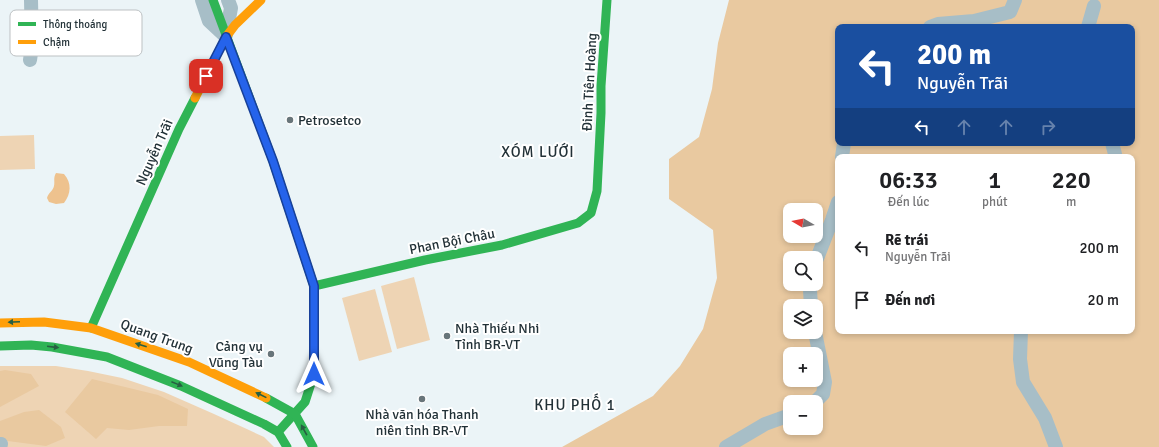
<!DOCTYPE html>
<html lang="vi">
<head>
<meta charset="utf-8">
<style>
  :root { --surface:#fff; --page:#f6f6f6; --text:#202124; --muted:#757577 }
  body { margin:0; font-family:Signika,sans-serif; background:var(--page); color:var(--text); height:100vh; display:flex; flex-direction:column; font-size:15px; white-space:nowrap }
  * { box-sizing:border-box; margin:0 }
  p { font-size:13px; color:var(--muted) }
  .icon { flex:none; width:22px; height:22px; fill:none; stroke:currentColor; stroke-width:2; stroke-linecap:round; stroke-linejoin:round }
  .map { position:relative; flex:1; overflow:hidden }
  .drawer { position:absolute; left:835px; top:154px; width:300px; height:180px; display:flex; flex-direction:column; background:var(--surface); border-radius:8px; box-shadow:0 2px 6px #0003 }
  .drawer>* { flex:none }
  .hud { position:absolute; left:835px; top:24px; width:300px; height:122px; border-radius:8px; box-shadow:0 2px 6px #0003; background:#1a4fa0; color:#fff; overflow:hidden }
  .needle { width:26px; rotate:280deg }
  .tools { position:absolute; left:783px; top:203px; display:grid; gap:8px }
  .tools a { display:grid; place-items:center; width:40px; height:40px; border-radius:8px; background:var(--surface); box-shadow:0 2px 6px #0003; font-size:20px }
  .pin { position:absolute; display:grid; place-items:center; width:34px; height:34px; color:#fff; margin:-17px; border-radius:8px; box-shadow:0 2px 6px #0006 }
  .me { position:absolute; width:44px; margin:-22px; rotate:0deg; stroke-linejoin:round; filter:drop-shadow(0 0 3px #0008) }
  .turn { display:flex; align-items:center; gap:14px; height:84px; padding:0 16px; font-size:18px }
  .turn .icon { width:52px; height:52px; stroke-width:2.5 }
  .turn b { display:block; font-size:28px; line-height:34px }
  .lanes { display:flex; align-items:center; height:38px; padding:0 16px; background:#0003; justify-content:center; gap:20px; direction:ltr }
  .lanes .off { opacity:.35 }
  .eta { display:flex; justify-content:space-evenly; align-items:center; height:68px; text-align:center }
  .eta b { font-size:24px; font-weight:600; line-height:28px }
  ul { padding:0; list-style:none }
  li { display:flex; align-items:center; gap:12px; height:52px; padding:0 16px }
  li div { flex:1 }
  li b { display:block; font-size:15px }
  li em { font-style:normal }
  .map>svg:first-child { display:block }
  .green { fill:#eed4b4 }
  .forest { fill:#e9c9a0; fill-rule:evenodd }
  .water { fill:#eec28e }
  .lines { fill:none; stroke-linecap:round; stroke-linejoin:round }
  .street { stroke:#a7bec7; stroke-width:14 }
  .fast { stroke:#30b455; stroke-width:9 }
  .slow { stroke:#ff9f0a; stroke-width:9 }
  .oneway { fill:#275f42 }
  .route-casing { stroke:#184099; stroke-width:10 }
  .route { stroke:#2563eb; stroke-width:7 }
  .poi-dot { fill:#68757a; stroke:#fff; stroke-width:1.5 }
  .labels { text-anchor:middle; stroke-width:4; stroke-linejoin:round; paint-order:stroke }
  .street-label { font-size:14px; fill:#223137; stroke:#fff }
  .poi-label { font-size:14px; fill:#223137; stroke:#fff; text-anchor:start }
  .neighbourhood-label { font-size:15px; letter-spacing:1px; fill:#223137; stroke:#fff }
  .key { fill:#fff; stroke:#bdc1c3; stroke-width:1 }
  .key-label { font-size:11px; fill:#223137 }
</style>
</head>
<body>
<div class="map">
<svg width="1159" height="447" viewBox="0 0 1159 447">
  <rect width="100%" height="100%" fill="#ebf4f7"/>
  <!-- green -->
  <g class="green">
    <polygon points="34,135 35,169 0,170 0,136"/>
    <polygon points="414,277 430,340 397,349 381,286"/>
    <polygon points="375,289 392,352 359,361 342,298"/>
    <polygon points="0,366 56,366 88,371 122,378 164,392 214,414 264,437 274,447 0,447"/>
  </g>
  <!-- forest -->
  <g class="forest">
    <path d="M729,0h430v447h-597l91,-51 27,-30 23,-37 14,-51 -4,-48 -44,-31v-40l30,-22 13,-48 6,-46zM838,27h294v116h-294zM838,157h294v174h-294zM790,210h26v26h-26zM790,258h26v26h-26zM790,306h26v26h-26zM790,354h26v26h-26zM790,402h26v26h-26z"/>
    <polygon points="5,370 31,374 39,386 0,407 0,371"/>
    <polygon points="92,379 158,395 188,409 187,426 159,426 129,430 107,428 96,439 65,412"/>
    <polygon points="39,410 61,427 65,438 46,446 0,440 0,421 24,412"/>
  </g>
  <!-- water -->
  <path class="water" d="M56,173l8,1c8,9 7,20 0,29l-8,1 -7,-2 -2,-4c1,-5 6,-7 7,-12 1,-5 -1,-8 2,-13z"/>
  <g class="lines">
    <!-- street -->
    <g class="street">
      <polyline points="202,0 209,21 224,35"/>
      <polyline points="930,27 938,24 974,21 1010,12 1015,0"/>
      <polyline points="1088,27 1094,6"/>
      <polyline points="226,35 231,8 228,0"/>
      <polyline points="30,60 32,46 31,0"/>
      <polyline points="1112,143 1115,154 1115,157"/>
      <polyline points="842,157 844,143"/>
      <polyline points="816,261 832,220 838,202"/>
      <polyline points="811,284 810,290 811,306"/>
      <polyline points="1021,331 1020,359 1023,382 1045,418 1056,447"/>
      <polyline points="815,332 825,382 823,394 815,402"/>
      <polyline points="0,447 1,444"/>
      <polyline points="726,447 765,424 790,415"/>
    </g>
    <!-- fast -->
    <g class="fast">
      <polyline points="213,0 273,161 314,286 314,374 305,402 278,432"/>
      <polyline points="314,286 425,260 502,245 578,223 591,213 597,191 601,113 601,86 607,0"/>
      <polyline points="91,328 179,129 195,98"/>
      <polyline points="0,346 31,345 52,347 107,357 181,386 264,424 278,432 287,447"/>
      <polyline points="266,398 295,414 313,447"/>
    </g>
    <!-- slow -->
    <g class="slow">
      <polyline points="195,98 226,37 235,25 261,0"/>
      <polyline points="0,323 44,322 91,328 189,362 266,398"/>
    </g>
  </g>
  <!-- one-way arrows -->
  <defs><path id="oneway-solid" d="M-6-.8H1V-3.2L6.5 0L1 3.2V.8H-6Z"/></defs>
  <g class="oneway">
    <use href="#oneway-solid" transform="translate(14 322) rotate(177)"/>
    <use href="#oneway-solid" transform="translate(141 345) rotate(-162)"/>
    <use href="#oneway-solid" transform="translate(53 347) rotate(7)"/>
    <use href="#oneway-solid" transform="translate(177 384) rotate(22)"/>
    <use href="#oneway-solid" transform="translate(261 395) rotate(-154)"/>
    <use href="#oneway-solid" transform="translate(304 430) rotate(-119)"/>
  </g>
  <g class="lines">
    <!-- route casing -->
    <g class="route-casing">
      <polyline id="route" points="206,76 226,37 273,161 314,286 314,374"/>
    </g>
    <!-- route -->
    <use href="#route" class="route"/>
  </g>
  <!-- markers -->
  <g class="poi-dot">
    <circle cx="290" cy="120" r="4"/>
    <circle cx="447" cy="336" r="4"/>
    <circle cx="271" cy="354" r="4"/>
    <circle cx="422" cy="399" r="4"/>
  </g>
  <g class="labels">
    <!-- street labels -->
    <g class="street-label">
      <text transform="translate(589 82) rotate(-87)" y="5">Đinh Tiên Hoàng</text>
      <text transform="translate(154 152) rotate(-66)" y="5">Nguyễn Trãi</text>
      <text transform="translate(452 241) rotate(-11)" y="5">Phan Bội Châu</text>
      <text transform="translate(157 336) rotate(20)" y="5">Quang Trung</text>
    </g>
    <!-- poi labels -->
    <g class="poi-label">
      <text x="298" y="125">Petrosetco</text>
      <text x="455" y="333">Nhà Thiếu Nhi<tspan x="455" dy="16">Tỉnh BR-VT</tspan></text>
      <text x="263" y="351" text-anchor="end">Cảng vụ<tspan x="263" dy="16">Vũng Tàu</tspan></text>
      <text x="422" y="419" text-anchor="middle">Nhà văn hóa Thanh<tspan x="422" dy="16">niên tỉnh BR-VT</tspan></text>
    </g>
    <!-- neighbourhood labels -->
    <g class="neighbourhood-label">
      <text x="538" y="157">XÓM LƯỚI</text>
      <text x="575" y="410">KHU PHỐ 1</text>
    </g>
  </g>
  <!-- legend -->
  <rect x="10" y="10" width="132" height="46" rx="6" class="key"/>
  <rect x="18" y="22" width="18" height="4" fill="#30b455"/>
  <rect x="18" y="40" width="18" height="4" fill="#ff9f0a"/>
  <g class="key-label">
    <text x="43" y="28">Thông thoáng</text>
    <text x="43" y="46">Chậm</text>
  </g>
</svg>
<div class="tools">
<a><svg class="needle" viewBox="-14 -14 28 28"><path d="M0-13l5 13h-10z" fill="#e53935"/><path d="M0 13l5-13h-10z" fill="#757577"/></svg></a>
<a><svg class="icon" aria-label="search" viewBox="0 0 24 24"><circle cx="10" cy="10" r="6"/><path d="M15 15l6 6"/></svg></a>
<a><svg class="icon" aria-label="layers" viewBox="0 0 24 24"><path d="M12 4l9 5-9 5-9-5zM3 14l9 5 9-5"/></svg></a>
<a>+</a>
<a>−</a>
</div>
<div class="pin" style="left:206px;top:76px;background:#d93025"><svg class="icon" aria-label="arrive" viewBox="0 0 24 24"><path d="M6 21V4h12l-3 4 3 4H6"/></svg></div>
<svg class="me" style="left:314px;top:374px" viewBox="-20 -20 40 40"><path d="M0-17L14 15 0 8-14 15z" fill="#2563eb" stroke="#fff" stroke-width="4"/></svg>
<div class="hud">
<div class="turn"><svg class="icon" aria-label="left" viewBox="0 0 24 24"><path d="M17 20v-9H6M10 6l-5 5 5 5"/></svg><div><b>200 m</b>Nguyễn Trãi</div></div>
<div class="lanes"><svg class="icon" aria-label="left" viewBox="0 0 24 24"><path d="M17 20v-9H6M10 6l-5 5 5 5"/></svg><svg class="icon off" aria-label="ahead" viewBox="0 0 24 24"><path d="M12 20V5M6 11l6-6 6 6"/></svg><svg class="icon off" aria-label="ahead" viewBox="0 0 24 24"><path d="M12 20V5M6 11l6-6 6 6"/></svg><svg class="icon off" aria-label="right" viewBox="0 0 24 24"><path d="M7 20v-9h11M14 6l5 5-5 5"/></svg></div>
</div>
<section class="drawer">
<div class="eta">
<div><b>06:33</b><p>Đến lúc</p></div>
<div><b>1</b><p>phút</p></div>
<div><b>220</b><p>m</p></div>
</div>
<ul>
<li><svg class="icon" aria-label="left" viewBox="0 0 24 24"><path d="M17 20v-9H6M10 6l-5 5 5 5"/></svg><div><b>Rẽ trái</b><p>Nguyễn Trãi</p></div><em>200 m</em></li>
<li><svg class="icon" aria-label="arrive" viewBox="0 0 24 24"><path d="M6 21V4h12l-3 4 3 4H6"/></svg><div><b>Đến nơi</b></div><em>20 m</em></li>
</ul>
</section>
</div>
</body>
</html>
